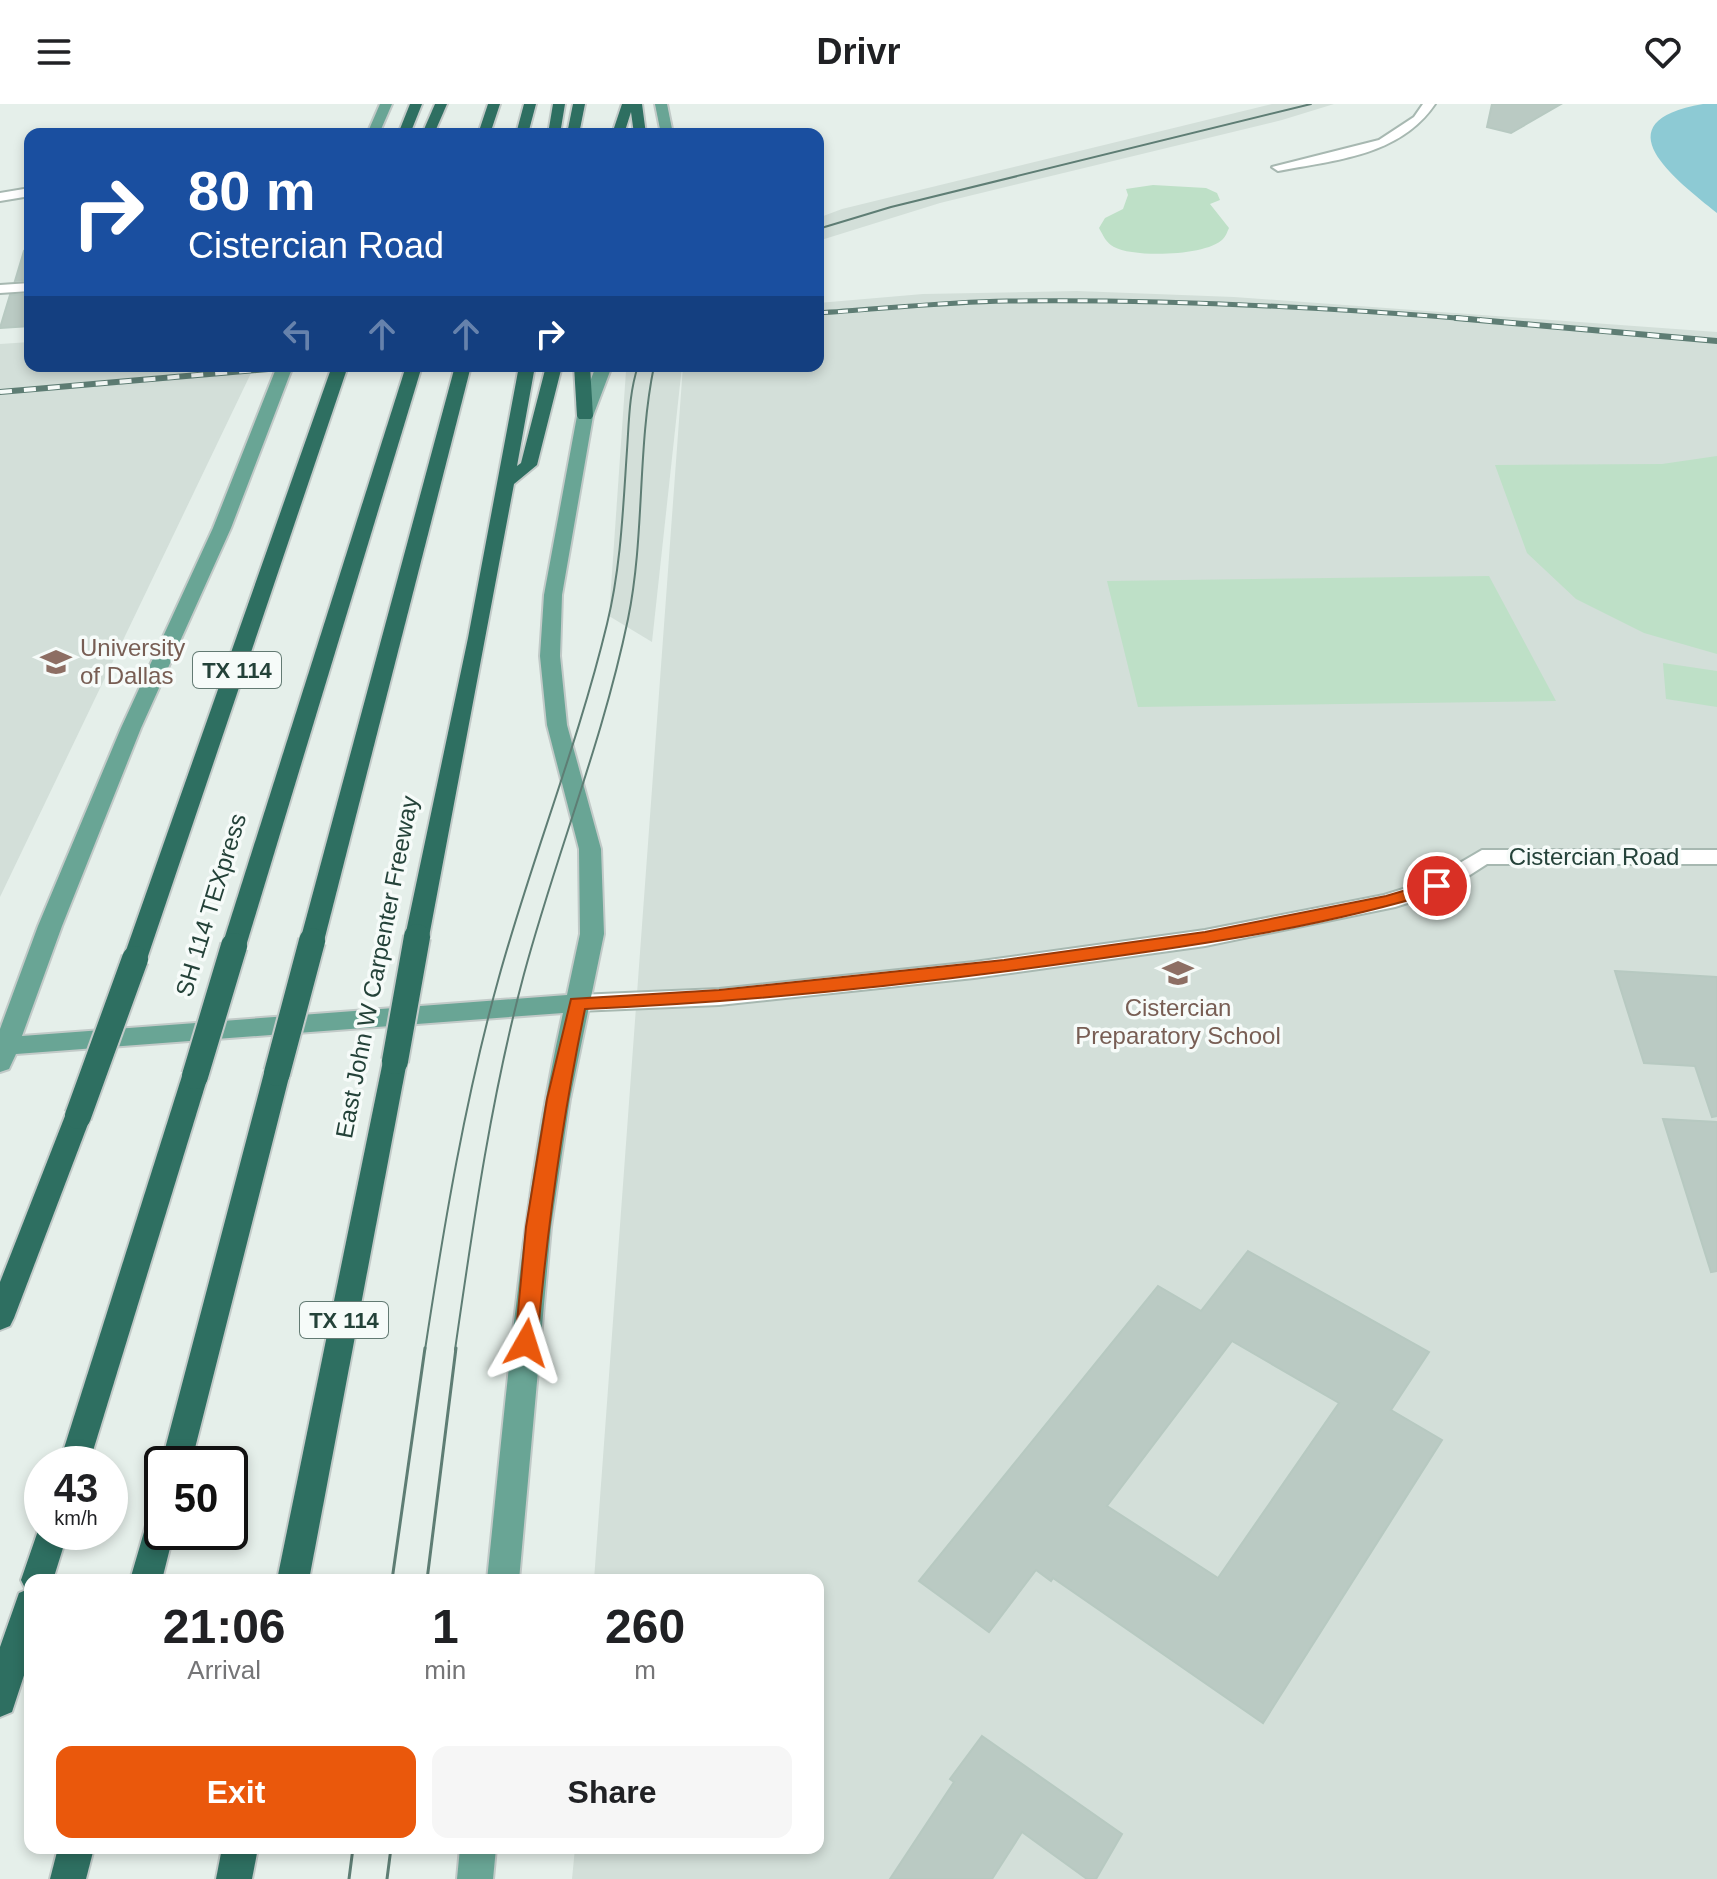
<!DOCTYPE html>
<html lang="en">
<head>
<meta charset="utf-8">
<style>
  :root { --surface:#fff; --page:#f6f6f6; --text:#202124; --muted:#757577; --accent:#ea580c }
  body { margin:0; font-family:Helvetica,sans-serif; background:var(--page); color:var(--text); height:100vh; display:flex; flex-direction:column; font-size:30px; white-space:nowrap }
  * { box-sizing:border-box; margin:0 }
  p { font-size:26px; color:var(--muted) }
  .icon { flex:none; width:44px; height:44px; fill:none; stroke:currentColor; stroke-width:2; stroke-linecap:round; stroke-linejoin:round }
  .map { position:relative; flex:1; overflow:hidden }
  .details { position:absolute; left:24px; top:1470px; width:800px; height:280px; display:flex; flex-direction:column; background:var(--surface); border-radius:16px; box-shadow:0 4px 12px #0003 }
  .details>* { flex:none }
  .hud { position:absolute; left:24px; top:24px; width:800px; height:244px; border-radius:16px; box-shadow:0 4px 12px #0003; background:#1a4fa0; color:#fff; overflow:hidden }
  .speed { position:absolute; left:24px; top:1342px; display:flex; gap:16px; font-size:40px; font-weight:700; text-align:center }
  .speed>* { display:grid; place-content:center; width:104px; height:104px; border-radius:50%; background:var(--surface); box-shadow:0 4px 12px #0003; line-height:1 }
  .speed small { font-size:20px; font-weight:400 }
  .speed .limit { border:4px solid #111; border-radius:12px; background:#fff; color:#111 }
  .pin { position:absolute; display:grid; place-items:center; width:68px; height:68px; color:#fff; margin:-34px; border:4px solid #fff; border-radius:50%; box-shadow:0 2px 8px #0007 }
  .me { position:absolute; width:88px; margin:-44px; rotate:6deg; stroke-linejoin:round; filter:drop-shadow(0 0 6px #0008) }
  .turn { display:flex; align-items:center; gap:28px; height:168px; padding:0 32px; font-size:36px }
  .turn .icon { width:104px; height:104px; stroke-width:2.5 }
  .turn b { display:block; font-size:56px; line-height:68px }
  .lanes { display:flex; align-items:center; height:76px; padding:0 32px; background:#0003; justify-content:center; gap:40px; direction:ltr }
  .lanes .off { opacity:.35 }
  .eta { display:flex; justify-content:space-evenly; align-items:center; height:136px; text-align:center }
  .eta b { font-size:48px; font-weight:600; line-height:56px }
  .primary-button { display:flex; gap:16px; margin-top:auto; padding:16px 32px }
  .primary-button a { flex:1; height:92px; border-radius:16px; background:var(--accent); color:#fff; font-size:32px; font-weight:600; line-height:92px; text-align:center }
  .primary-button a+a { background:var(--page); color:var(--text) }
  header { display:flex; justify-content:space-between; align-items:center; height:104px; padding:0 32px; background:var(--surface); font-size:36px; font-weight:600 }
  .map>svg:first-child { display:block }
  .built { fill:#d3dfd9 }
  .green { fill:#bee0c7 }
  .water { fill:#8dcad4 }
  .building { fill:#bacac3; stroke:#b7c9c1; stroke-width:2; fill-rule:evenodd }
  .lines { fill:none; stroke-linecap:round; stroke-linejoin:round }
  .minor-casing { stroke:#a7b8b1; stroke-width:4 }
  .major-casing { stroke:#c2cac8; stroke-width:4 }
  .highway-casing { stroke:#c2cac8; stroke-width:4 }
  .minor { fill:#fff; fill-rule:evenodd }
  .major { fill:#69a595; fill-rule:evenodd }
  .highway { fill:#2e6f61; fill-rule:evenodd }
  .tram-far1 { stroke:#5e7d74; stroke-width:2 }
  .tram { stroke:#5e7d74; stroke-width:3 }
  .rail-far1-casing { stroke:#5e7d74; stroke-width:5 }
  .rail-casing { stroke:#5e7d74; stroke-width:6 }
  .rail-far1 { stroke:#f6fbf9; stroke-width:3; stroke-dasharray:10; stroke-linecap:butt }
  .rail { stroke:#f6fbf9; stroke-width:4; stroke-dasharray:12; stroke-linecap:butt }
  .highway-bridge-casing { stroke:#c2cac8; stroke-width:30; stroke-linecap:butt }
  .highway-bridge { stroke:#2e6f61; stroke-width:26 }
  .route { fill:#ea580c; stroke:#983908; stroke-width:2 }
  .labels { text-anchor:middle; stroke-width:7; stroke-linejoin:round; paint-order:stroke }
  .shield { fill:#f6fbf9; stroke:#637a73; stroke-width:2 }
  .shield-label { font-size:22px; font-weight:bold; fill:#244239 }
  .education-label { font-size:24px; fill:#785e54; stroke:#f6fbf9; text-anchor:start }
  .street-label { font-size:24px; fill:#244239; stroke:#f6fbf9 }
</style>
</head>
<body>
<header><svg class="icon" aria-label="menu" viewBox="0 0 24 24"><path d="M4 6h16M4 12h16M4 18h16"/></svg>Drivr<svg class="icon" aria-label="heart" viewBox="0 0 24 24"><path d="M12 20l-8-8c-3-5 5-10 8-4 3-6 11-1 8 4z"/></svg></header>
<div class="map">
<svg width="1717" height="1775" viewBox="0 0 1717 1775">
  <rect width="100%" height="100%" fill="#e5efea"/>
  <!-- built -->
  <g class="built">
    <polygon points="1272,0 1334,0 1282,16 940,99 818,137 818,114 842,105"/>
    <polygon points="1077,187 1234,193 1717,228 1717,1775 572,1775 575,1744 818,1744 818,1476 594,1476 683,262 818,262 818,199 923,190"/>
    <polygon points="30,238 30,262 248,262 252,267 0,793 0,240"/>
    <polygon points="629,262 682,262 652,538 609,512 626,267"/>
  </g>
  <!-- green -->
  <g class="green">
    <path d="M1153,81l53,3 11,5 3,7 -10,4 19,24c-2,4 -3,8 -6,11 -16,17 -89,19 -109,8 -8,-4 -11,-12 -15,-19l6,-10 18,-9 5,-14 -2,-6z"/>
    <polygon points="1717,352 1717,550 1644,529 1576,495 1527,449 1495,361 1662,360"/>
    <polygon points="1489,472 1556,597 1138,603 1107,477"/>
    <polygon points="1663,559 1717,567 1717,603 1666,595"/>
  </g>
  <!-- water -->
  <path class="water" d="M1703,0h14v109c-42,-34 -118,-91 -14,-109z"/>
  <!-- building -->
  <g class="building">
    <polygon points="1492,0 1561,0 1511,29 1487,23"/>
    <polygon points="24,147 30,148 30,176 15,177"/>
    <polygon points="30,190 30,222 0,224 10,191"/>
    <polygon points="1615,867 1717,873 1717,1012 1712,1013 1695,962 1644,959"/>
    <polygon points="1663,1015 1717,1018 1717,1167 1711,1168"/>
    <path d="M1248,1147l181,101 -38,58 51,30 -179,283 -210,-145 -2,3 -15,-11 -47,62 -70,-51 239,-295 43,25zM1232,1237l107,62 -121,175 -111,-72z"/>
    <polygon points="982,1632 1122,1730 1096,1775 1087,1775 1022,1728 992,1775 890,1775 954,1678 950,1675"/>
  </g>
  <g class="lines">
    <!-- minor casing -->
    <g class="minor-casing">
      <g id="minor">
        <path d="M1423,0h12c-35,52 -100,56 -157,67l-6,-4 107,-27 35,-23z"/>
        <polygon points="30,84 30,92 0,97 0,89"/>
        <polygon points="30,179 30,187 0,189 0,181"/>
        <polygon points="1482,746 1717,746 1717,760 1487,760 1445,787 1395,803 1205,842 974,874 719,901 578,907 569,905 566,899 569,893 578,891 719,885 974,858 1205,826 1384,791 1429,777"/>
      </g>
    </g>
    <!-- major casing -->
    <g class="major-casing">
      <g id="major">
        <polygon points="380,0 392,0 379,30 367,30"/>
        <polygon points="655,0 667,0 673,30 661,30"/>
        <path d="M277,262h16l-62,162 -90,200 -79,198 -40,110 545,-41 13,-61 -1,-85 -32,-124 -7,-69 4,-61 33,-179 19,-50h16l-19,50 -31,179 -2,61 7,69 34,124 3,85 -34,165 -19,128 -32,353h-32c20,-190 35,-380 76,-567l-547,41 -7,15 -9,3v-43l38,-103 83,-198 92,-200z"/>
        <polygon points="460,1744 496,1744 493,1775 457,1775"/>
      </g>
    </g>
    <!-- highway casing -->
    <g class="highway-casing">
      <g id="highway">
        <polygon points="410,0 422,0 410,30 398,30"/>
        <polygon points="435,0 447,0 434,30 422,30"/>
        <polygon points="488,0 500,0 490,30 478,30"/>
        <polygon points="524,0 536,0 528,30 516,30"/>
        <polygon points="553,0 565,0 560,30 548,30"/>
        <polygon points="573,0 585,0 579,30 567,30"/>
        <polygon points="622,0 642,0 646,30 634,30 631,8 624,30 612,30"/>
        <polygon points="332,262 348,262 147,855 143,861 127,861 123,855"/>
        <polygon points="406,262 422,262 246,842 242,848 226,848 222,842"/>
        <polygon points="455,262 471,262 324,837 320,843 304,843 300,837"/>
        <polygon points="519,262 535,262 517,362 521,359 546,262 562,262 537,361 514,380 429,833 425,839 409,839 405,833 468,534"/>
        <polygon points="574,262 590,262 593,312 591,315 579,315 577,312"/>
        <polygon points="395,948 404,951 407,957 309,1476 277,1476 383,957 386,951"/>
        <polygon points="277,960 286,963 290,969 191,1360 162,1360 162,1363 161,1360 264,969 268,963"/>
        <polygon points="195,963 204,966 208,972 89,1360 59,1360 182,972 186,966"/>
        <polygon points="78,1002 87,1005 91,1012 14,1214 10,1222 0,1226 0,1178 65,1012 69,1005"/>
        <polygon points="162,1400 162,1428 174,1428 162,1476 130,1476 151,1404"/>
        <polygon points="41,1418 42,1428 68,1428 53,1476 30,1476 30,1553 12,1608 0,1613 0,1543 19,1489 26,1486 21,1476"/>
        <polygon points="58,1744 94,1744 86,1775 50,1775"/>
        <polygon points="222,1744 258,1744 252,1775 216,1775"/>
      </g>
    </g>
    <!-- minor -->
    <use href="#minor" class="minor"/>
    <!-- major -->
    <use href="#major" class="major"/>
    <!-- highway -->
    <use href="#highway" class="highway"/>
    <!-- tram-far1 -->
    <g class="tram-far1">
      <polyline points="818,125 891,103 1311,0"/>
      <path d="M425,1246c19,-125 40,-251 74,-373 33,-119 79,-233 108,-353 14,-57 16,-116 20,-174 2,-28 2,-57 11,-84"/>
      <path d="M455,1246c18,-125 36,-253 69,-376 32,-119 79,-234 104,-355 17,-83 9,-170 26,-253"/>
    </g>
    <!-- tram -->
    <g class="tram">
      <polyline points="392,1476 425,1244"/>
      <polyline points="427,1476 456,1244"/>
      <polyline points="349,1775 353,1744"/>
      <polyline points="387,1775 391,1744"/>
    </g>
    <!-- rail-far1 casing -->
    <g class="rail-far1-casing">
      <path id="rail-far1" d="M818,209c63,-4 126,-11 189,-12 158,-2 317,6 474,19"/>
    </g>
    <!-- rail casing -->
    <g class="rail-casing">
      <g id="rail">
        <polyline points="1456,214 1717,237"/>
        <polyline points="0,288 303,262"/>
      </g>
    </g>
    <!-- rail-far1 -->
    <use href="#rail-far1" class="rail-far1"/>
    <!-- rail -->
    <use href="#rail" class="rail"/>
    <!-- highway-bridge casing -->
    <g class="highway-bridge-casing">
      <g id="highway-bridge">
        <polyline points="395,957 417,833"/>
        <polyline points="277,969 312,837"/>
        <polyline points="195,972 234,842"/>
        <polyline points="78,1012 135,855"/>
      </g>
    </g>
    <!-- highway-bridge -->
    <use href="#highway-bridge" class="highway-bridge"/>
  </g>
  <!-- route -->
  <path class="route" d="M1437,777l6,1 3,4 -3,4c-119,37 -244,55 -368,72 -163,23 -326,40 -490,47 -23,111 -38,221 -48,334l-4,6 -7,3 -8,-3 -3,-6 11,-116 21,-128 24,-100 148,-9 285,-30 201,-28 181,-36z"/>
  <!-- icons -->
  <defs>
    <g id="university-bare" transform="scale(2.4)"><path d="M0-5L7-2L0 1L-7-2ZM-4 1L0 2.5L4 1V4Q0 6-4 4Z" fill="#8d6e63" stroke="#f6fbf9" stroke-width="2.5" paint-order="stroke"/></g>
    <g id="school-bare" transform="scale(2.4)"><path d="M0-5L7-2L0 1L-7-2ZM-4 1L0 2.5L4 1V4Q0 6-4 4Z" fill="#8d6e63" stroke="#f6fbf9" stroke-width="2.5" paint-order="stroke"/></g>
  </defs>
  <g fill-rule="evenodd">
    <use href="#university-bare" x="56" y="558"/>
    <use href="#school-bare" x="1178" y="869"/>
  </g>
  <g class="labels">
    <!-- shield labels -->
    <g class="shield">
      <rect x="193" y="548" width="88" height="36" rx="6"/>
      <rect x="300" y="1198" width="88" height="36" rx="6"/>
    </g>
    <g class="shield-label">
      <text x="237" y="574">TX 114</text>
      <text x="344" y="1224">TX 114</text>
    </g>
    <!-- education labels -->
    <g class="education-label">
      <text x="80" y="552">University<tspan x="80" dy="28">of Dallas</tspan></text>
      <text x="1178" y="912" text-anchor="middle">Cistercian<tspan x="1178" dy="28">Preparatory School</tspan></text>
    </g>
    <!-- street labels -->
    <g class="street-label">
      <text x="1594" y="761">Cistercian Road</text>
      <text transform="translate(211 801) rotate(-73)" y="8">SH 114 TEXpress</text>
      <text transform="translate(377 863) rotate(-79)" y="8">East John W Carpenter Freeway</text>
    </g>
  </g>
</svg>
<div class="speed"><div>43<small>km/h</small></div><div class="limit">50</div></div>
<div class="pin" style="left:1437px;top:782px;background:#d93025"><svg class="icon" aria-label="arrive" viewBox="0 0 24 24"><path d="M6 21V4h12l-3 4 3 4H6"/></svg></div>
<svg class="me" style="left:526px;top:1239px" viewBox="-20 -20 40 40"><path d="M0-17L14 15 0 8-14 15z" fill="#ea580c" stroke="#fff" stroke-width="4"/></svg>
<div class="hud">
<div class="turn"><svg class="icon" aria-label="right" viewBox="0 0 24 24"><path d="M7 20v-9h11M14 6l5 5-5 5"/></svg><div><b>80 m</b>Cistercian Road</div></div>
<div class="lanes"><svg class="icon off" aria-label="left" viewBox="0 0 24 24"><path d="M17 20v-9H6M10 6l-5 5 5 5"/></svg><svg class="icon off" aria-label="ahead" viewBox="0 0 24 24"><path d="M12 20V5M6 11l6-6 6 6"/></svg><svg class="icon off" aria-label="ahead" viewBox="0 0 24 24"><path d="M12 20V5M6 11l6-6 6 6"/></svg><svg class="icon" aria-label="right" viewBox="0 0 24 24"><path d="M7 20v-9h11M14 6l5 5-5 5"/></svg></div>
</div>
<section class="details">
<div class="eta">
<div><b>21:06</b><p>Arrival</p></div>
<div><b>1</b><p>min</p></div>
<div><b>260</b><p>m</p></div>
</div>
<div class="primary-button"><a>Exit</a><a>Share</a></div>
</section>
</div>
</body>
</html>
